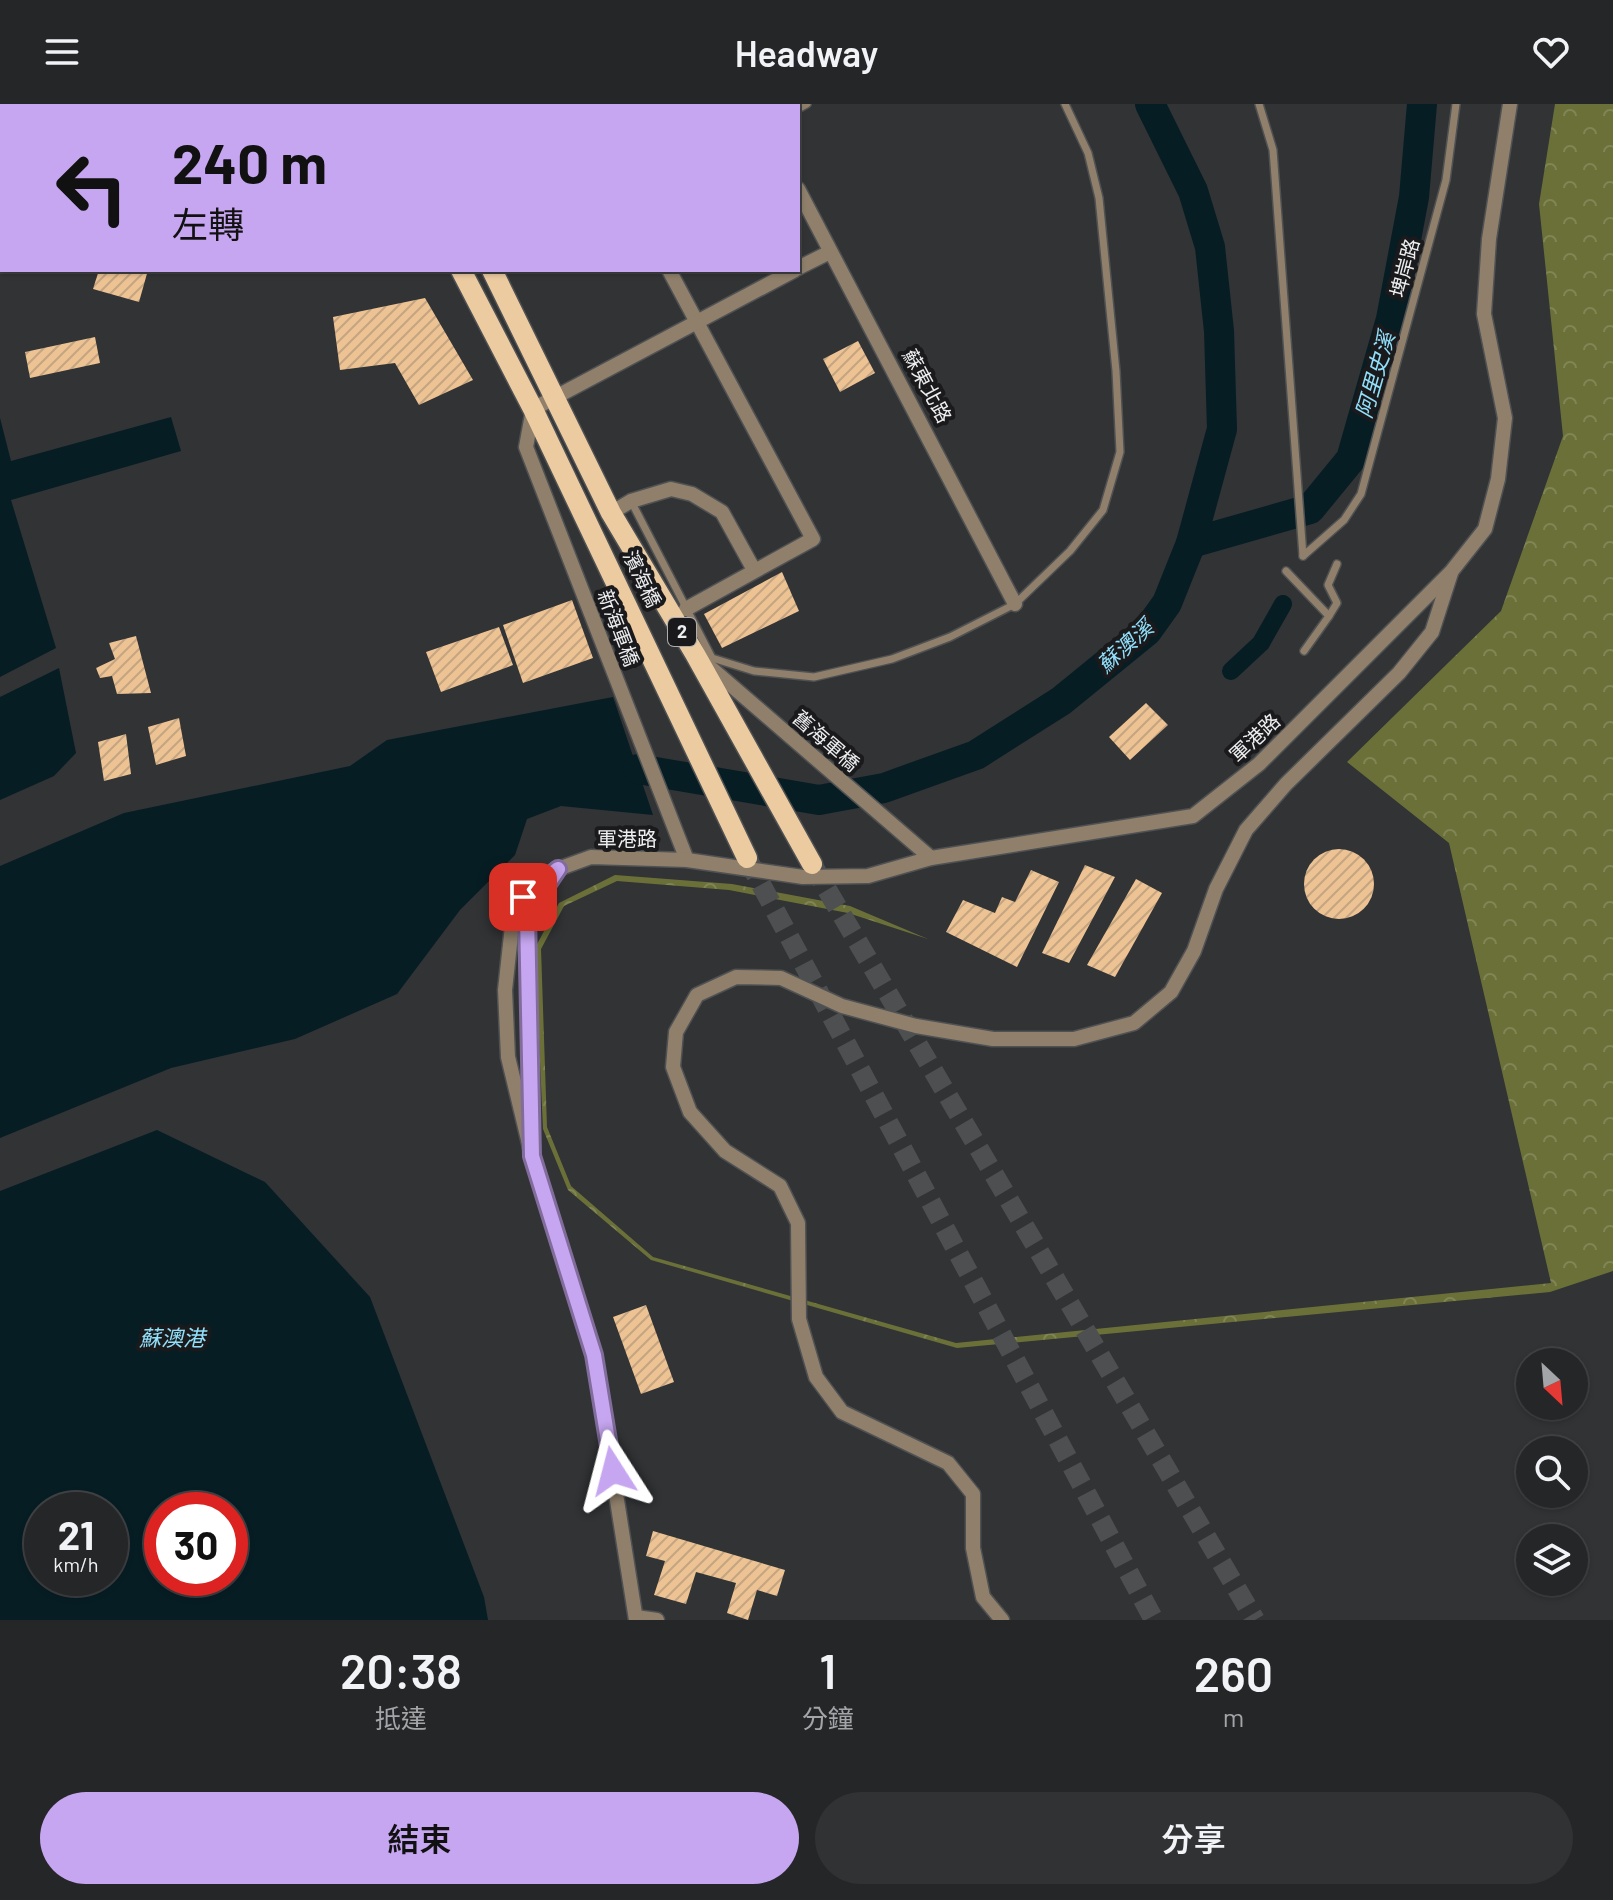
<!DOCTYPE html>
<html lang="zh-TW">
<head>
<meta charset="utf-8">
<style>
  :root { --surface:#252628; --page:#313234; --text:#f1f3f6; --muted:#a3a5a8; --line:#424345; --accent:#c6a6f0 }
  body { margin:0; font-family:Barlow,"Noto Sans TC",sans-serif; background:var(--page); color:var(--text); height:100vh; display:flex; flex-direction:column; font-size:30px; white-space:nowrap }
  * { box-sizing:border-box; margin:0 }
  p { font-size:26px; color:var(--muted) }
  .icon { flex:none; width:44px; height:44px; fill:none; stroke:currentColor; stroke-width:2; stroke-linecap:round; stroke-linejoin:round }
  .map { position:relative; height:1516px; overflow:hidden }
  .drawer { display:flex; flex-direction:column; background:var(--surface); flex:1 }
  .drawer>* { flex:none }
  .top-card { position:absolute; left:0px; top:0px; width:800px; height:168px; box-shadow:0 2px 6px #0004,0 0 0 2px var(--line); background:#c6a6f0; color:#111; overflow:hidden }
  .needle { width:52px; rotate:154deg }
  .buttons { position:absolute; left:1516px; top:1244px; display:grid; gap:16px }
  .buttons a { display:grid; place-items:center; width:72px; height:72px; border-radius:50%; background:var(--surface); box-shadow:0 2px 6px #0004,0 0 0 2px var(--line); font-size:40px }
  .speed { position:absolute; left:24px; top:1388px; display:flex; gap:16px; font-size:40px; font-weight:700; text-align:center }
  .speed>* { display:grid; place-content:center; width:104px; height:104px; border-radius:50%; background:var(--surface); box-shadow:0 2px 6px #0004,0 0 0 2px var(--line); line-height:1 }
  .speed small { font-size:20px; font-weight:400 }
  .speed .limit { border:12px solid #d22; background:#fff; color:#111 }
  .pin { position:absolute; display:grid; place-items:center; width:68px; height:68px; color:#fff; margin:-34px; border-radius:16px; box-shadow:0 4px 12px #0006 }
  .me { position:absolute; width:88px; margin:-44px; rotate:351deg; stroke-linejoin:round; filter:drop-shadow(0 0 6px #0008) }
  .turn { display:flex; align-items:center; gap:28px; height:168px; padding:0 40px; font-size:36px }
  .turn .icon { width:104px; height:104px; stroke-width:2.5 }
  .turn b { display:block; font-size:56px; line-height:68px }
  .eta { display:flex; justify-content:space-evenly; align-items:center; height:136px; text-align:center }
  .eta b { font-size:48px; font-weight:600; line-height:56px }
  .primary-button { display:flex; gap:16px; margin-top:auto; padding:16px 40px }
  .primary-button a { flex:1; height:92px; border-radius:48px; background:var(--accent); color:#111; font-size:32px; font-weight:600; line-height:92px; text-align:center }
  .primary-button a+a { background:var(--page); color:var(--text) }
  header { display:flex; justify-content:space-between; align-items:center; height:104px; padding:0 40px; background:var(--surface); font-size:36px; font-weight:600 }
  .map>svg:first-child { display:block }
  .forest { fill:url(#forest-crowns) }
  .water { fill:#071d24; fill-rule:evenodd }
  .lines { fill:none; stroke-linecap:round; stroke-linejoin:round }
  .canal { stroke:#071d24; stroke-width:18 }
  .river { stroke:#071d24; stroke-width:30 }
  .building { fill:url(#building-hatch) }
  .primary-tunnel { stroke:#4d4f51; stroke-width:20; stroke-dasharray:20 10; stroke-linecap:butt }
  .service-casing { stroke:#4f5153; stroke-width:10 }
  .minor-casing { stroke:#4f5153; stroke-width:17 }
  .primary-casing { stroke:#4f5153; stroke-width:23 }
  .service { stroke:#8f7f6b; stroke-width:7 }
  .minor { stroke:#8f7f6b; stroke-width:14 }
  .primary { stroke:#eccba1; stroke-width:20 }
  .route-casing { stroke:#816c9c; stroke-width:20 }
  .route { stroke:#c6a6f0; stroke-width:14 }
  .labels { text-anchor:middle; stroke-width:8; stroke-linejoin:round; paint-order:stroke }
  .shield { fill:#1a1a1c; stroke:#aeaeb0; stroke-width:2 }
  .shield-label { font-size:18px; font-weight:bold; fill:#edeeef }
  .street-label { font-size:20px; fill:#edeeef; stroke:#1a1a1c }
  .water-label { font-size:22px; font-style:italic; fill:#91e0fb; stroke:#1a1a1c }
</style>
</head>
<body>
<header><svg class="icon" aria-label="menu" viewBox="0 0 24 24"><path d="M4 6h16M4 12h16M4 18h16"/></svg>Headway<svg class="icon" aria-label="heart" viewBox="0 0 24 24"><path d="M12 20l-8-8c-3-5 5-10 8-4 3-6 11-1 8 4z"/></svg></header>
<div class="map">
<svg width="1613" height="1516" viewBox="0 0 1613 1516">
  <defs>
    <pattern id="forest-crowns" width="20" height="18" patternUnits="userSpaceOnUse" patternTransform="scale(2)"><rect width="20" height="18" fill="#6b7038"/><path d="M2 6a3 3 0 1 1 6 0M12 15a3 3 0 1 1 6 0" fill="none" stroke="#808555"/></pattern>
    <pattern id="building-hatch" width="6" height="6" patternUnits="userSpaceOnUse" patternTransform="scale(2)"><rect width="6" height="6" fill="#edc394"/><path d="M-1 1l2-2M0 6l6-6M5 7l2-2" fill="none" stroke="#c4a481"/></pattern>
  </defs>
  <rect width="100%" height="100%" fill="#313335"/>
  <!-- forest -->
  <polygon class="forest" points="1555,0 1613,0 1613,1167 1550,1188 957,1244 651,1156 568,1086 543,1025 535,844 559,799 615,771 732,780 850,802 928,835 848,809 729,786 617,777 564,802 541,845 547,1023 571,1082 653,1153 956,1239 1551,1179 1449,739 1347,658 1501,507 1563,332 1539,100"/>
  <!-- water -->
  <g class="water">
    <polygon points="171,313 181,347 11,396 56,544 0,573 0,314 11,357"/>
    <polygon points="59,564 76,649 54,672 0,696 0,593"/>
    <polygon points="613,593 653,711 561,702 527,715 515,751 460,806 397,890 295,935 171,964 0,1034 0,762 124,709 350,662 387,636"/>
    <path d="M157,1026l108,52 105,115 114,300 4,23h-488v-429zM42,1406h68v68h-68zM162,1406h68v68h-68z"/>
  </g>
  <g class="lines">
    <!-- canal -->
    <polyline class="canal" points="1231,567 1261,539 1283,500"/>
    <!-- river -->
    <g class="river">
      <polyline points="1191,439 1310,405 1351,355 1391,215 1414,93 1422,0"/>
      <polyline points="638,665 819,696 884,684 976,651 1061,597 1147,527 1167,499 1191,439 1222,325 1219,227 1210,143 1193,87 1150,0"/>
    </g>
  </g>
  <!-- building -->
  <g class="building">
    <polygon points="99,166 148,166 139,198 93,185"/>
    <polygon points="425,194 473,276 419,301 395,259 340,266 333,213"/>
    <polygon points="95,233 100,259 30,274 25,248"/>
    <polygon points="858,237 875,269 840,288 823,255"/>
    <polygon points="782,468 799,507 722,544 704,510"/>
    <polygon points="572,496 593,554 523,579 503,521"/>
    <polygon points="499,523 513,561 441,588 426,548"/>
    <polygon points="136,532 151,589 117,590 112,572 100,574 96,564 115,555 109,539"/>
    <polygon points="1146,599 1168,621 1130,656 1109,633"/>
    <polygon points="179,614 186,652 156,661 148,623"/>
    <polygon points="126,630 131,670 104,677 98,638"/>
    <circle cx="1339" cy="780" r="35"/>
    <polygon points="1085,761 1115,773 1069,859 1042,849"/>
    <polygon points="1031,766 1059,778 1017,863 946,828 963,796 995,809 1002,793 1015,798"/>
    <polygon points="1136,775 1162,789 1115,873 1087,861"/>
    <polygon points="646,1201 674,1278 641,1290 613,1213"/>
    <polygon points="653,1427 785,1466 777,1492 757,1486 748,1516 727,1509 736,1479 696,1468 686,1500 654,1491 665,1457 646,1452"/>
  </g>
  <g class="lines">
    <!-- primary-tunnel -->
    <g class="primary-tunnel">
      <polyline points="747,754 1154,1516"/>
      <polyline points="812,760 1255,1516"/>
    </g>
    <!-- service casing -->
    <g class="service-casing">
      <g id="service">
        <polyline points="1259,0 1273,46 1303,452"/>
        <polyline points="798,5 807,0"/>
        <polyline points="0,146 2,146"/>
        <polyline points="631,397 712,554 754,567 814,573 892,555 950,533 1015,500 1070,447 1103,406 1120,348 1116,267 1099,94 1088,49 1065,0"/>
        <polyline points="1303,452 1344,416 1361,390 1446,76 1456,0"/>
        <polyline points="1286,467 1329,512 1304,547"/>
        <polyline points="1329,512 1337,499 1328,481 1337,460"/>
      </g>
    </g>
    <!-- minor casing -->
    <g class="minor-casing">
      <g id="minor">
        <polyline points="586,0 587,2"/>
        <polyline points="754,0 755,2"/>
        <polyline points="798,85 1015,500"/>
        <polyline points="798,164 830,148"/>
        <polyline points="669,166 813,435 686,505"/>
        <polyline points="611,409 631,397 671,385 692,390 722,408 754,466"/>
        <polyline points="704,558 931,754"/>
        <polyline points="687,756 526,343 533,305 795,166"/>
        <polyline points="531,1023 527,811 549,779"/>
        <polyline points="636,1513 657,1516"/>
        <polyline points="636,1516 594,1251 532,1052 508,953 505,886 512,822 523,793 558,765 591,753 687,756 803,773 868,772 931,754 1193,712 1259,660 1451,468 1485,425 1498,375 1505,314 1484,210 1489,135 1510,0"/>
        <polyline points="1002,1516 983,1493 973,1444 973,1390 948,1359 842,1308 816,1273 799,1215 798,1119 780,1082 725,1047 690,1008 673,963 676,928 697,891 736,873 781,874 842,902 916,922 993,935 1074,935 1134,919 1171,888 1194,847 1216,785 1246,726 1286,680 1399,569 1432,528 1451,469"/>
      </g>
    </g>
    <!-- primary casing -->
    <g class="primary-casing">
      <g id="primary">
        <polyline points="373,0 374,2"/>
        <polyline points="405,0 406,2"/>
        <polyline points="461,166 533,305 747,754"/>
        <polyline points="492,166 611,409 695,550 812,760"/>
      </g>
    </g>
    <!-- service -->
    <use href="#service" class="service"/>
    <!-- minor -->
    <use href="#minor" class="minor"/>
    <!-- primary -->
    <use href="#primary" class="primary"/>
  </g>
  <g class="lines">
    <!-- route casing -->
    <g class="route-casing">
      <polyline id="route" points="523,793 558,765 527,811 532,1052 594,1251 613,1367"/>
    </g>
    <!-- route -->
    <use href="#route" class="route"/>
  </g>
  <g class="labels">
    <!-- shield labels -->
    <rect class="shield" x="668" y="514" width="28" height="28" rx="6"/>
    <g class="shield-label">
      <text x="682" y="534">2</text>
    </g>
    <!-- street labels -->
    <g class="street-label">
      <text transform="translate(1405 164) rotate(-75)" y="7">埤岸路</text>
      <text transform="translate(927 282) rotate(62)" y="7">蘇東北路</text>
      <text transform="translate(642 475) rotate(64)" y="7">濱海橋</text>
      <text transform="translate(618 524) rotate(69)" y="7">新海軍橋</text>
      <text transform="translate(1255 634) rotate(-43)" y="7">軍港路</text>
      <text transform="translate(826 637) rotate(41)" y="7">舊海軍橋</text>
      <text x="627" y="742">軍港路</text>
    </g>
    <!-- water labels -->
    <g class="water-label">
      <text transform="translate(1375 271) rotate(-74)" y="8">阿里史溪</text>
      <text transform="translate(1125 542) rotate(-42)" y="8">蘇澳溪</text>
      <text x="172" y="1242">蘇澳港</text>
    </g>
  </g>
</svg>
<div class="buttons">
<a><svg class="needle" viewBox="-14 -14 28 28"><path d="M0-13l5 13h-10z" fill="#e53935"/><path d="M0 13l5-13h-10z" fill="#a3a5a8"/></svg></a>
<a><svg class="icon" aria-label="search" viewBox="0 0 24 24"><circle cx="10" cy="10" r="6"/><path d="M15 15l6 6"/></svg></a>
<a><svg class="icon" aria-label="layers" viewBox="0 0 24 24"><path d="M12 4l9 5-9 5-9-5zM3 14l9 5 9-5"/></svg></a>
</div>
<div class="speed"><div>21<small>km/h</small></div><div class="limit">30</div></div>
<div class="pin" style="left:523px;top:793px;background:#d93025"><svg class="icon" aria-label="arrive" viewBox="0 0 24 24"><path d="M6 21V4h12l-3 4 3 4H6"/></svg></div>
<svg class="me" style="left:613px;top:1367px" viewBox="-20 -20 40 40"><path d="M0-17L14 15 0 8-14 15z" fill="#c6a6f0" stroke="#fff" stroke-width="4"/></svg>
<div class="top-card">
<div class="turn"><svg class="icon" aria-label="left" viewBox="0 0 24 24"><path d="M17 20v-9H6M10 6l-5 5 5 5"/></svg><div><b>240 m</b>左轉</div></div>
</div>
</div>
<section class="drawer">
<div class="eta">
<div><b>20:38</b><p>抵達</p></div>
<div><b>1</b><p>分鐘</p></div>
<div><b>260</b><p>m</p></div>
</div>
<div class="primary-button"><a>結束</a><a>分享</a></div>
</section>
</body>
</html>
